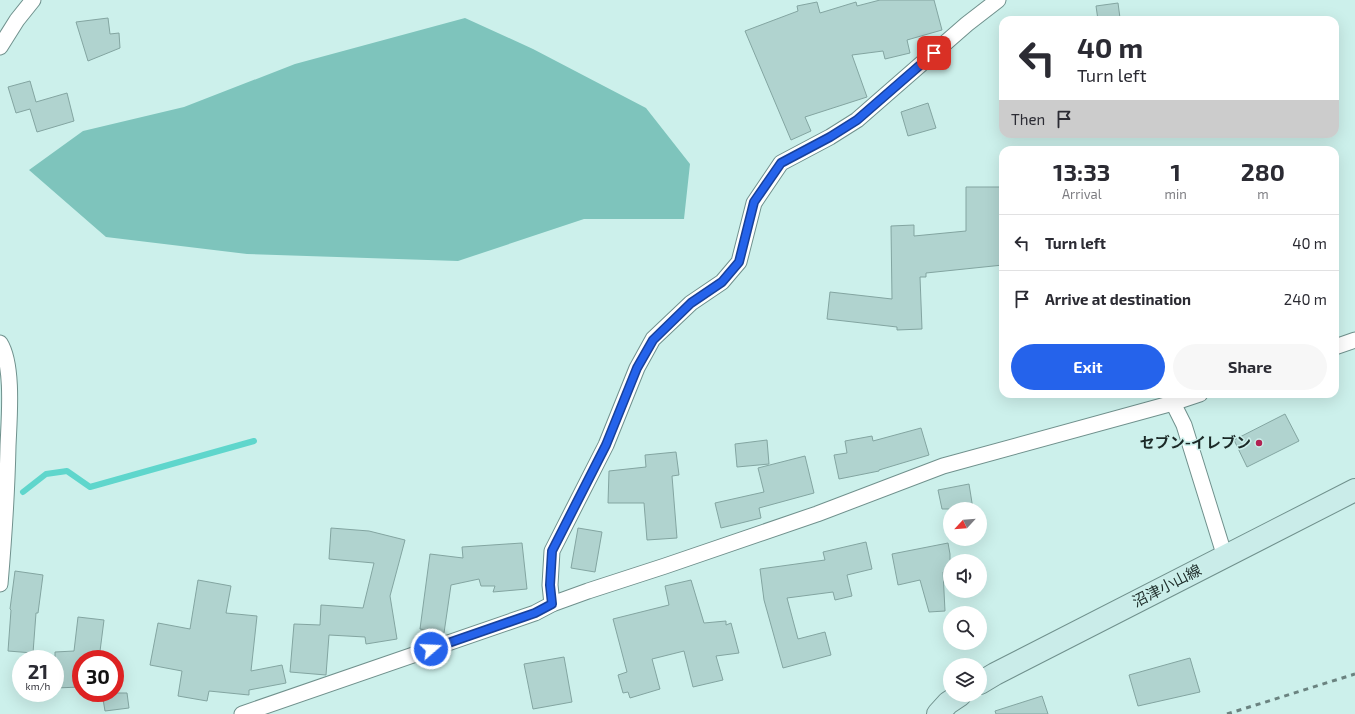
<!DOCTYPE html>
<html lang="en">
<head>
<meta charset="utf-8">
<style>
  :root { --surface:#fff; --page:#f7f7f7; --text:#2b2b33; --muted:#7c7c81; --line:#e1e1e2; --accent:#2563eb }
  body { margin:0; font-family:"Exo 2","Noto Sans JP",sans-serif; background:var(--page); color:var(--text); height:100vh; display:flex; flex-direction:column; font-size:15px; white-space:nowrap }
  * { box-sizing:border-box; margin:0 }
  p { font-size:13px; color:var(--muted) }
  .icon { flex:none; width:22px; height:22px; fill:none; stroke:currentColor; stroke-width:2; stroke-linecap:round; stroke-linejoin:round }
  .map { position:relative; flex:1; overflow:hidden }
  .panel { position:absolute; left:999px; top:146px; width:340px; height:252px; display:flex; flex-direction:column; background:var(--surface); border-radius:12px; box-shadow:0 4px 16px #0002 }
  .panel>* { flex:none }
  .top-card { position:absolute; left:999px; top:16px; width:340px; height:122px; border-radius:12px; box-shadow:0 4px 16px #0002; background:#fff; color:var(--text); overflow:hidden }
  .needle { width:26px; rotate:244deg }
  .tools { position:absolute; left:943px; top:502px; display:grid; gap:8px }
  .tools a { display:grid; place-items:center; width:44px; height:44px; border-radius:50%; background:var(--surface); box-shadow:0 4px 16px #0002; font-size:20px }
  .speed { position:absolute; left:12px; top:650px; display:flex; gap:8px; font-size:20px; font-weight:700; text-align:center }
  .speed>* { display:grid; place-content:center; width:52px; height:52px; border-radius:50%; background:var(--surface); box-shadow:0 4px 16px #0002; line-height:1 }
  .speed small { font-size:10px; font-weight:400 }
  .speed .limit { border:6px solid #d22; background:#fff; color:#111 }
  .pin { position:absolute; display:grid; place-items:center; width:34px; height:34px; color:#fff; margin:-17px; border-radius:8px; box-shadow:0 2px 6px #0006 }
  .me { position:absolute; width:44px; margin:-22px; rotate:71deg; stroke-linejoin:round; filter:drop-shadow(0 0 3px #0008) }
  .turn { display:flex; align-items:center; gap:14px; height:84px; padding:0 12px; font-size:18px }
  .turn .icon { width:52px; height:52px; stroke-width:2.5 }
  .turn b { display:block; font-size:28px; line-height:34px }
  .then { display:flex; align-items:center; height:38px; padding:0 12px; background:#0003; gap:8px; font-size:15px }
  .eta { display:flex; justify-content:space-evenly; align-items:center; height:68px; text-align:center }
  .eta b { font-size:24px; font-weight:700; line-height:28px }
  .primary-button { display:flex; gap:8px; margin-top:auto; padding:8px 12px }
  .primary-button a { flex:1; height:46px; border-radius:24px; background:var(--accent); color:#fff; font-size:16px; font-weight:700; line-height:46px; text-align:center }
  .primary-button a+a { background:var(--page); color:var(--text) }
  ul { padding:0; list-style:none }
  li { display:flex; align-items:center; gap:12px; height:56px; padding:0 12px; border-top:1px solid var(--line) }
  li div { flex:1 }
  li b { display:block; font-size:15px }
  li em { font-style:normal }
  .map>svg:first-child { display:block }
  .green { fill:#7ec4bc }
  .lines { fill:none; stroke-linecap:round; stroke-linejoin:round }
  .stream { stroke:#5fd6cc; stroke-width:6 }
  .building { fill:#b0d3cf; stroke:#83a5a1 }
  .street-casing { stroke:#70918d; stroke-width:17 }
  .secondary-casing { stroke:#70918d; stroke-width:24 }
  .street { stroke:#fff; stroke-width:15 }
  .secondary { stroke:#caece9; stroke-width:22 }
  .rail { stroke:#6b8380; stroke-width:3; stroke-dasharray:5 5; stroke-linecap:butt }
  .route-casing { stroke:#184099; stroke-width:10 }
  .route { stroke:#2563eb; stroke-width:7 }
  .poi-dot { fill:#b12151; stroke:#ccf0eb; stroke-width:1.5 }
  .labels { text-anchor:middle; stroke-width:3; stroke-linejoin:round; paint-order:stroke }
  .poi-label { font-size:15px; font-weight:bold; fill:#1b2927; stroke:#ccf0eb; text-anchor:end }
  .street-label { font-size:15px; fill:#1b2927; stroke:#ccf0eb }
</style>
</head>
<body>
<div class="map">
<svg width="1355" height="714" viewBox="0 0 1355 714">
  <rect width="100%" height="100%" fill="#ccf0eb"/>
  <!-- green -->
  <polygon class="green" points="465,18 533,49 646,108 690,164 684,219 584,219 458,261 247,254 106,237 29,170 83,131 184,107 295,64"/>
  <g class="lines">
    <!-- stream -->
    <polyline class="stream" points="23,492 46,474 67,471 90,487 254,441"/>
  </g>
  <!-- building -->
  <g class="building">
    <polygon points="880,0 934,0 942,30 907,40 910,53 885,59 883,51 852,55 867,97 805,117 811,131 791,140 745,31 798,11 797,6 817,2 820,13 856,2 857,6"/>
    <polygon points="1118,3 1120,18 1098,20 1096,6"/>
    <polygon points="108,18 110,34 119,33 120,48 88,61 76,22"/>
    <polygon points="30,81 36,102 67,93 74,121 37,132 30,109 16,113 8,87"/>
    <polygon points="928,103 936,128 908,136 901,112"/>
    <polygon points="966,187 1003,187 1003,265 926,273 926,277 920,277 922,329 897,330 897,327 827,319 830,292 892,299 891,226 914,225 914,236 966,231"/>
    <polygon points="1285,414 1299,441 1247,467 1234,440"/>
    <polygon points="921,428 929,455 879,470 879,471 839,479 834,455 847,453 845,441 872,436 873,441"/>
    <polygon points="767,440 769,464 737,467 735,444"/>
    <polygon points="676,452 679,475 672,476 677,538 647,540 644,503 608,503 609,471 646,467 645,455"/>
    <polygon points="805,456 814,493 759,508 761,518 721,528 715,503 764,492 758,468"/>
    <polygon points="969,484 973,509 942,509 938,490"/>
    <polygon points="331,528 369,531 405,540 390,596 397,639 366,644 365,637 329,635 326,675 290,672 294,624 320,625 321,605 363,608 374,563 329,559"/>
    <polygon points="578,528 602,532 595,572 571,568"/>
    <polygon points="866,542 872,569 847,575 852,596 835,600 833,592 787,598 798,639 825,632 831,655 783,668 764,600 760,569 825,560 823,552"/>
    <polygon points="522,543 527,589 493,592 495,586 481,586 479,579 451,585 444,633 420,629 430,554 463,558 462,547"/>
    <polygon points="948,543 950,554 950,571 943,572 945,611 929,612 920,580 898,585 892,554"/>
    <polygon points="15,571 43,575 38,613 36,613 33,653 8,651 11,610 10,609"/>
    <polygon points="198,580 231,586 226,613 257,616 251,671 282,665 286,683 249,690 249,695 209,691 207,701 178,696 182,671 150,665 158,623 190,629"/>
    <polygon points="691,580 704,623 726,621 726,625 731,623 739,653 716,656 723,680 693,687 684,651 652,659 660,689 630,698 628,692 623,693 618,675 627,672 613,619 669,605 665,586"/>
    <polygon points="78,617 104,620 99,659 81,659 81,687 55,688 55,652 74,651"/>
    <polygon points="564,657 572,702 533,709 524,664"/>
    <polygon points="1190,658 1200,692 1138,706 1129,675"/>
    <polygon points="102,693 127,693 129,708 105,711"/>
    <polygon points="1042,696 1048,714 996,714 995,711"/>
  </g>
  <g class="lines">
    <!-- street casing -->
    <g class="street-casing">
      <g id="street">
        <polyline points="0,47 17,20 33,0"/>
        <path d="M0,343c14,22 9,77 8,103 -1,46 -4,92 -8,138"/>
        <polyline points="1335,347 1355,340"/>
        <polyline points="1173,403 1184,425 1225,557"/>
        <polyline points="552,604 550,585 552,551 606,445 637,368 653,339 691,303 722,282 739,262 754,203 781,163 830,137 857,120 967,24 998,0"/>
        <polyline points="242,714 535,613 552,604 588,591 665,566 817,514 943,466 1173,403 1200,394"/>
      </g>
    </g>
    <!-- secondary casing -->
    <g class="secondary-casing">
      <g id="secondary">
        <polyline points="980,683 995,674 1355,490"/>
        <polyline points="938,714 948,703 960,695"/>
      </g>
    </g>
    <!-- street -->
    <use href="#street" class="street"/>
    <!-- secondary -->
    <use href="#secondary" class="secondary"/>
    <!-- rail -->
    <polyline class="rail" points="1227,714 1355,674"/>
  </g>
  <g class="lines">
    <!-- route casing -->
    <g class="route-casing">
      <polyline id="route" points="431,649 535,613 552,604 550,585 552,551 606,445 637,368 653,340 691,303 722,282 739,262 754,202 781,163 830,137 857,120 934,53"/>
    </g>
    <!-- route -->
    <use href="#route" class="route"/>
  </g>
  <!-- markers -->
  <circle class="poi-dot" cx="1259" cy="443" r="4"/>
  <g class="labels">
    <!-- poi labels -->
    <g class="poi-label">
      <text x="1251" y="448">セブン-イレブン</text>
    </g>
    <!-- street labels -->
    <g class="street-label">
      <text transform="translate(1167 586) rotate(-27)" y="5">沼津小山線</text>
    </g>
  </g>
</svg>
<div class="tools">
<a><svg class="needle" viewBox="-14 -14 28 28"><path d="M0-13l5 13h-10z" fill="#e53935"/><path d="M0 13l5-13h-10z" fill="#7c7c81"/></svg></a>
<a><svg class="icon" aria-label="sound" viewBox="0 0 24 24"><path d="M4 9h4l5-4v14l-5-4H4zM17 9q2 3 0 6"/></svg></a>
<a><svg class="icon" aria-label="search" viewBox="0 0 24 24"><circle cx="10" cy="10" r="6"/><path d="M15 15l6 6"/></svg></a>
<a><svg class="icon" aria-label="layers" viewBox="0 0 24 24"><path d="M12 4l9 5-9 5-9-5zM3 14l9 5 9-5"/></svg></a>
</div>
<div class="speed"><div>21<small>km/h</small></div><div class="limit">30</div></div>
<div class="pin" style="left:934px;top:53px;background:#d93025"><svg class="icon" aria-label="arrive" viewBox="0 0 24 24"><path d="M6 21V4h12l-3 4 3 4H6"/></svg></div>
<svg class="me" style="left:431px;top:649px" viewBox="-20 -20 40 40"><circle r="17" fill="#2563eb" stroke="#fff" stroke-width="3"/><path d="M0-11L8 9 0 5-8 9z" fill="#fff"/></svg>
<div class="top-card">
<div class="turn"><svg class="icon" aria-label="left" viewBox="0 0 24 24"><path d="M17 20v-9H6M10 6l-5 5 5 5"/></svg><div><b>40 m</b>Turn left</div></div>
<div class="then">Then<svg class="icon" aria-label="arrive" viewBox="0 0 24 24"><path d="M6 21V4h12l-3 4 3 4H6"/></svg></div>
</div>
<section class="panel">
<div class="eta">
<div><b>13:33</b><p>Arrival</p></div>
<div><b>1</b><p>min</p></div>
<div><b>280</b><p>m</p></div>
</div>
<ul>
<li><svg class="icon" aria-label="left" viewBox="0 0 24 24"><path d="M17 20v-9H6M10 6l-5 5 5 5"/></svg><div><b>Turn left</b></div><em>40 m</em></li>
<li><svg class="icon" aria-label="arrive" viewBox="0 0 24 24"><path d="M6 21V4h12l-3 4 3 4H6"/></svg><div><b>Arrive at destination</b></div><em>240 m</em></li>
</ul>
<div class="primary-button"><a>Exit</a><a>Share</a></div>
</section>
</div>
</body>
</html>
